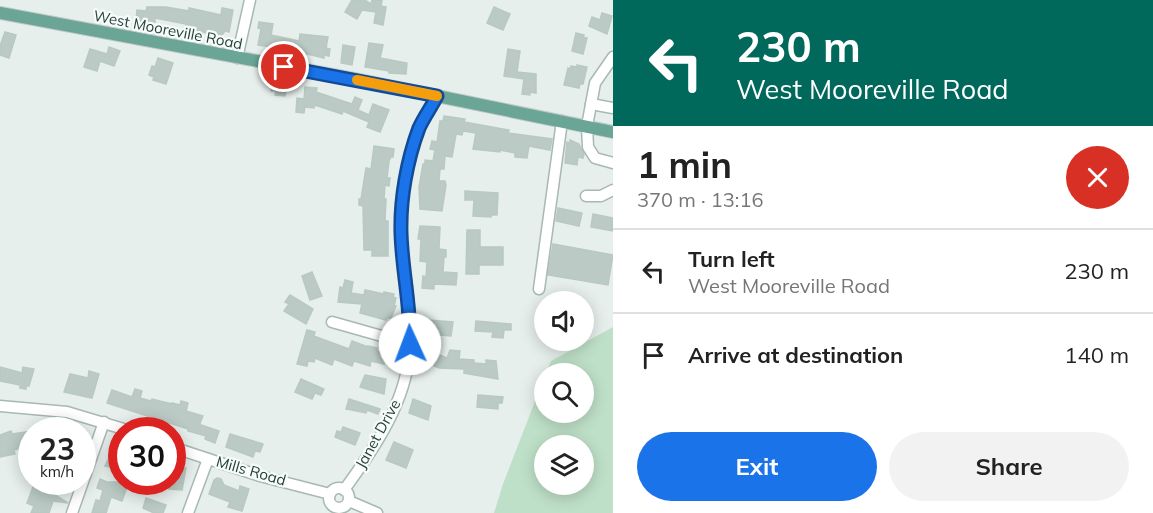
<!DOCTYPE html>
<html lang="en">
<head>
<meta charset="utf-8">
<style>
  :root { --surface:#fff; --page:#f2f2f2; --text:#222; --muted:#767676; --line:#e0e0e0; --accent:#1a73e8 }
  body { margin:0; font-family:Mulish,sans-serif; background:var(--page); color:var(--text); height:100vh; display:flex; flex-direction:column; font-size:22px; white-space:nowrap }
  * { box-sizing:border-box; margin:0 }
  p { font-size:20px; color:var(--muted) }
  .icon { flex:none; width:33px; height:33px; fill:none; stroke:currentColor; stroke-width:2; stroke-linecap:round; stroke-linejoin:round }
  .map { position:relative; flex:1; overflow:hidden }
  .drawer { display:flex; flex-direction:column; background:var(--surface); width:540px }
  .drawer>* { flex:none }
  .guide { background:#00695c; color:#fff; overflow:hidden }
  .buttons { position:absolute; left:534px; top:291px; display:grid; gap:12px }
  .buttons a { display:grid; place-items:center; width:60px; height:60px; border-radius:50%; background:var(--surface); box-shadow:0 3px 15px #0003; font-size:30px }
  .speed { position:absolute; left:18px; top:417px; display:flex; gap:12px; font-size:30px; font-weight:700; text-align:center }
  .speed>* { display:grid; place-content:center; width:78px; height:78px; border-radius:50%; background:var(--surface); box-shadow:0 3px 15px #0003; line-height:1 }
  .speed small { font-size:15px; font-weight:400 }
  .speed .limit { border:9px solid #d22; background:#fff; color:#111 }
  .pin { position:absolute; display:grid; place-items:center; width:51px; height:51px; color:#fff; margin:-26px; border:3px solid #fff; border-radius:50%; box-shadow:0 2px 6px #0007 }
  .me { position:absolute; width:66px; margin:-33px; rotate:358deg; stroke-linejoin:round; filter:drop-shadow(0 0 4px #0008) }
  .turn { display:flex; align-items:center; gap:21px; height:126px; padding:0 24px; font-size:27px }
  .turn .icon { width:78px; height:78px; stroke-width:2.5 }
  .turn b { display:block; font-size:42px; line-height:51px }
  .round { display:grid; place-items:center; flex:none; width:63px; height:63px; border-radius:32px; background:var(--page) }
  .summary { display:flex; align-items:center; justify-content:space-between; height:102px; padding:0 24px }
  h1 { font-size:36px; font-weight:700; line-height:45px }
  .cta { display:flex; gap:12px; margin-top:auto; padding:12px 24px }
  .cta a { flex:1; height:69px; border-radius:36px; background:var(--accent); color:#fff; font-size:24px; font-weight:700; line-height:69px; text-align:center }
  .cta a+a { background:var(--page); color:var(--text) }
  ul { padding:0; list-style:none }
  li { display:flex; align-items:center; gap:18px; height:84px; padding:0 24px; border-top:2px solid var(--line) }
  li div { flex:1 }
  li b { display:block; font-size:22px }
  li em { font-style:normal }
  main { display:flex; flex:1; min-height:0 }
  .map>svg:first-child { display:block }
  .green { fill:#bfe0c8; fill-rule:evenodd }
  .building { fill:#bbcac4; stroke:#b8c9c2; stroke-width:1.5 }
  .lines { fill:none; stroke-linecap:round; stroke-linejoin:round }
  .minor-casing { stroke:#a8b8b2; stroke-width:13 }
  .major-casing { stroke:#c2cac8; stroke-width:14 }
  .minor { stroke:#fff; stroke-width:10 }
  .major { stroke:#6aa596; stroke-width:12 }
  .route-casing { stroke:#114b97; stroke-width:15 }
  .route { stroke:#1a73e8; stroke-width:10 }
  .slow { stroke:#f59e0b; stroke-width:10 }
  .labels { text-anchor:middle; stroke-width:4.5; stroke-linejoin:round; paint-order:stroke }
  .street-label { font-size:15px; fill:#24423a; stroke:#f7fbf9 }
</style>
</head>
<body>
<main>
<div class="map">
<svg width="613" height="513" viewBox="0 0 613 513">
  <rect width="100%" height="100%" fill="#e6efeb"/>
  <!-- green -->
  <path class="green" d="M613,327v186h-119l9,-29 41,-106v34h40v-38l-38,-1 5,-12zM544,446h40v38h-40z"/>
  <!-- building -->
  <g class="building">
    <polygon points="352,0 365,0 371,4 372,0 382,0 381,6 386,7 383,25 374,23 376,12 362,10 357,19 345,12"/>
    <polygon points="147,7 166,7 189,11 189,8 221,15 222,8 233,10 229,32 225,31 222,35 185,30 186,24 155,18 155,22 136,21 137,10 146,11"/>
    <polygon points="494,7 510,14 503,30 487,23"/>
    <polygon points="602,13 612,16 607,34 589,26 592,17 600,20"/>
    <polygon points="259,22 273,24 271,35 299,41 300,34 328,37 326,48 330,49 329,56 324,55 324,58 303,53 290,53 279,50 279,48 258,45 261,29 258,28"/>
    <polygon points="5,32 16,35 9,58 0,55 0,46"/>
    <polygon points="576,33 584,35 583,37 587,38 583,54 572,51"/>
    <polygon points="369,43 383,45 380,58 407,63 406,74 389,73 389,71 365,67"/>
    <polygon points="343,45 355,47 352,65 341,63"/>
    <polygon points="109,47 120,51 114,66 100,61 97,71 84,67 90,49 107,54"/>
    <polygon points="508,49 520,51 517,72 536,74 536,93 530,92 530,95 522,94 524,79 504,76"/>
    <polygon points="158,58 173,63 166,84 153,80 154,77 149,75 152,66 155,67"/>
    <polygon points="577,65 587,67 583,84 580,84 579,88 564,85 568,68 570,69 571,66 577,67"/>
    <polygon points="272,81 287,82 285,96 275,95 276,91 271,91"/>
    <polygon points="305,87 317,88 316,92 352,104 355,97 362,100 358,110 369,115 373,104 389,110 380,132 367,127 369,122 343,111 342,114 315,105 314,108 305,107 304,113 296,112 297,98 304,99"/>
    <polygon points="444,116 465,119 464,122 509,130 508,133 552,139 550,150 529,146 527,158 515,157 515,153 500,150 500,152 473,149 476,133 463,131 462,135 456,134 452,157 445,156 444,169 440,169 439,181 445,181 446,185 442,211 420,209 419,187 423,164 425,164 425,160 433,161 435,150 430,149 432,141 437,142 440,121 443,121"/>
    <polygon points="570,140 579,144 584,154 583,158 578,157 577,165 565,163 567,142 570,143"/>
    <polygon points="374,146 394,149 393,157 391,157 389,161 387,178 390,178 389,186 385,185 384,199 386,199 385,221 388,221 388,256 372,256 372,250 364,250 363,206 359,205 359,199 361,199 366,168 371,169"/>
    <polygon points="465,191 498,193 497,215 491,215 491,217 473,216 474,200 465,200"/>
    <polygon points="558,208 582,213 579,226 556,221"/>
    <polygon points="593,214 613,218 613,231 591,227"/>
    <polygon points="420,226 440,227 439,249 446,250 446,257 444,257 443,272 457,273 456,285 434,284 434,289 422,288 423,276 426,277 427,262 420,261 421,239 418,239"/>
    <polygon points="467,230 480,230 480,247 503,247 503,265 479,265 479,274 466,274"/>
    <polygon points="553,244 613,255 608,285 548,275"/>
    <polygon points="312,272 322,296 310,300 302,276"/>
    <polygon points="345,280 353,282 351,293 364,295 365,290 384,294 384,292 394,294 393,297 396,298 394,306 396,306 391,318 387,318 386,320 360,313 362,304 338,302 340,287 343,288"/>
    <polygon points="290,295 313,309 306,324 284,311 289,304 285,302"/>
    <polygon points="428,320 453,322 451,336 426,334"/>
    <polygon points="476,321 511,324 511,330 504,330 503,338 492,337 493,332 475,331"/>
    <polygon points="307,330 315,332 314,336 319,338 349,349 352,341 368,347 368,346 377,348 377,351 392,355 390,361 385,359 384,364 371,361 370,366 354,361 352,366 334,359 332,365 315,358 314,362 308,361 307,366 297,364"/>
    <polygon points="450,350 460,351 459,359 474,360 474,363 486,364 486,360 496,361 498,379 464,373 464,369 439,368 423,361 427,352 431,354 432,352 447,358"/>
    <polygon points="0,367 22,373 23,367 34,369 29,386 26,386 26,389 20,388 20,385 0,381"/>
    <polygon points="89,371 99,374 92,398 64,392 70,374 88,378"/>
    <polygon points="365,375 386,379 384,394 360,387"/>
    <polygon points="301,379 324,389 321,395 315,393 312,399 295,392"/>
    <polygon points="135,389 142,391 140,398 151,401 152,399 172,404 172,403 180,405 181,401 188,403 186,411 203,416 200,423 201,425 219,431 215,443 205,439 206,436 188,431 188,429 107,403 112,390 132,397"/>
    <polygon points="478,395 503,397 502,403 498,403 498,409 477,407"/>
    <polygon points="349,399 380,409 378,414 367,410 366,413 346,409"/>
    <polygon points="413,399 431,406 428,420 409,413"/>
    <polygon points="343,427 360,433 355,445 335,437 337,431 341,432"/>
    <polygon points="11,431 12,434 32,431 32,445 14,450 15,454 0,457 0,435"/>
    <polygon points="230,434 263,444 260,452 255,451 253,457 226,447"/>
    <polygon points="394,442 413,450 406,468 386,460"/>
    <polygon points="115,445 122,447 122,455 117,469 105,466"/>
    <polygon points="172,467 186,468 182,490 169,489 170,482 172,482"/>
    <polygon points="217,478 221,479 224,485 239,491 240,486 249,489 242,511 228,507 230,502 209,494 214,480"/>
    <polygon points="100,479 107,482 129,482 122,501 111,497 106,513 92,513 96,500 100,501 103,490 97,488"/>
    <polygon points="38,482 56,482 52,493 68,503 53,501 49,513 31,513 34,506 27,503 33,487 35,488"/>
    <polygon points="146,498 166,505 163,513 154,513 143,508"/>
  </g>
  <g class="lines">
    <!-- minor casing -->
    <g class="minor-casing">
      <g id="minor">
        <polyline points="613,57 595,83 587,126 588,147 595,158 613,163"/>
        <polyline points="237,58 250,0"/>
        <polyline points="591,104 613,108"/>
        <polyline points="586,196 601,196 613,190"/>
        <polyline points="539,289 562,121"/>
        <polyline points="332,322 410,344"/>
        <polyline points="0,406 67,412 127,430"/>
        <polyline points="172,447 260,476 330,494"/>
        <circle cx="339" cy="498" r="10"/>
        <path d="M344,490c27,-37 57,-80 64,-126 7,-43 -4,-86 -7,-128 -2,-35 5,-76 19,-108 4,-11 12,-22 17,-32"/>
        <polyline points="349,501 377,513"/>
        <polyline points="72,513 104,422"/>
        <polyline points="188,513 208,459"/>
      </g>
    </g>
    <!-- major casing -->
    <g class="major-casing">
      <polyline id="major" points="0,13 354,79 613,132"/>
    </g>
    <!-- minor -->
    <use href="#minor" class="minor"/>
    <!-- major -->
    <use href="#major" class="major"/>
  </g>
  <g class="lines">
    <!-- route casing -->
    <g class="route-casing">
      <path id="route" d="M284,67l153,29c-5,10 -13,21 -18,32 -12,32 -19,71 -18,105 1,37 10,74 9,111"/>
    </g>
    <!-- route -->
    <use href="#route" class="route"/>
    <!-- slow -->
    <polyline class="slow" points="357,80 437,96"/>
  </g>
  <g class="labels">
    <!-- street labels -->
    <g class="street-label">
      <text transform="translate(168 30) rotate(11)" y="5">West Mooreville Road</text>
      <text transform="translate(378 434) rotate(-61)" y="5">Janet Drive</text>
      <text transform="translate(251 471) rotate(16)" y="5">Mills Road</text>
    </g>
  </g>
</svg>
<div class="buttons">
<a><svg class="icon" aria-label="sound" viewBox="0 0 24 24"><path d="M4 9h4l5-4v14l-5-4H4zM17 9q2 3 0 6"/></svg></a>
<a><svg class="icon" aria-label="search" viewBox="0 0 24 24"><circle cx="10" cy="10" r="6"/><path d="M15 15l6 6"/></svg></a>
<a><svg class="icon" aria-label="layers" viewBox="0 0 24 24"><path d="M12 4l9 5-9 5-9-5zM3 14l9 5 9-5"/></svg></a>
</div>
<div class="speed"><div>23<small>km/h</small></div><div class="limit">30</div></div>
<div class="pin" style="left:284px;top:67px;background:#d93025"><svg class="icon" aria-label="arrive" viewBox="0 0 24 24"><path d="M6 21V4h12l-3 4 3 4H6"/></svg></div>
<svg class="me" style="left:410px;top:344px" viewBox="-20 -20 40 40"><circle r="19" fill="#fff"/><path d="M0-13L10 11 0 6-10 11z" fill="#1a73e8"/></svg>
</div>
<section class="drawer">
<div class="guide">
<div class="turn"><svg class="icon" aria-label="left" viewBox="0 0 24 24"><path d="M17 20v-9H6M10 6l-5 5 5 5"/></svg><div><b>230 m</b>West Mooreville Road</div></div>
</div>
<div class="summary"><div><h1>1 min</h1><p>370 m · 13:16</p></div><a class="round" style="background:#d93025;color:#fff"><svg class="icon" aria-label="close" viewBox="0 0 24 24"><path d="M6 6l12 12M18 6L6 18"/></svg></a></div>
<ul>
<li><svg class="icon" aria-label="left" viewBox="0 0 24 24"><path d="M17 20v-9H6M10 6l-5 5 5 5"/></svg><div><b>Turn left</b><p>West Mooreville Road</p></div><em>230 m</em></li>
<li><svg class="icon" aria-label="arrive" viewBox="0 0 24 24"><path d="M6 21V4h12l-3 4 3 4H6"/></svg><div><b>Arrive at destination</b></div><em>140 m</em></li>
</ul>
<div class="cta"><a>Exit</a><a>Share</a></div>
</section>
</main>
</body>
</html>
